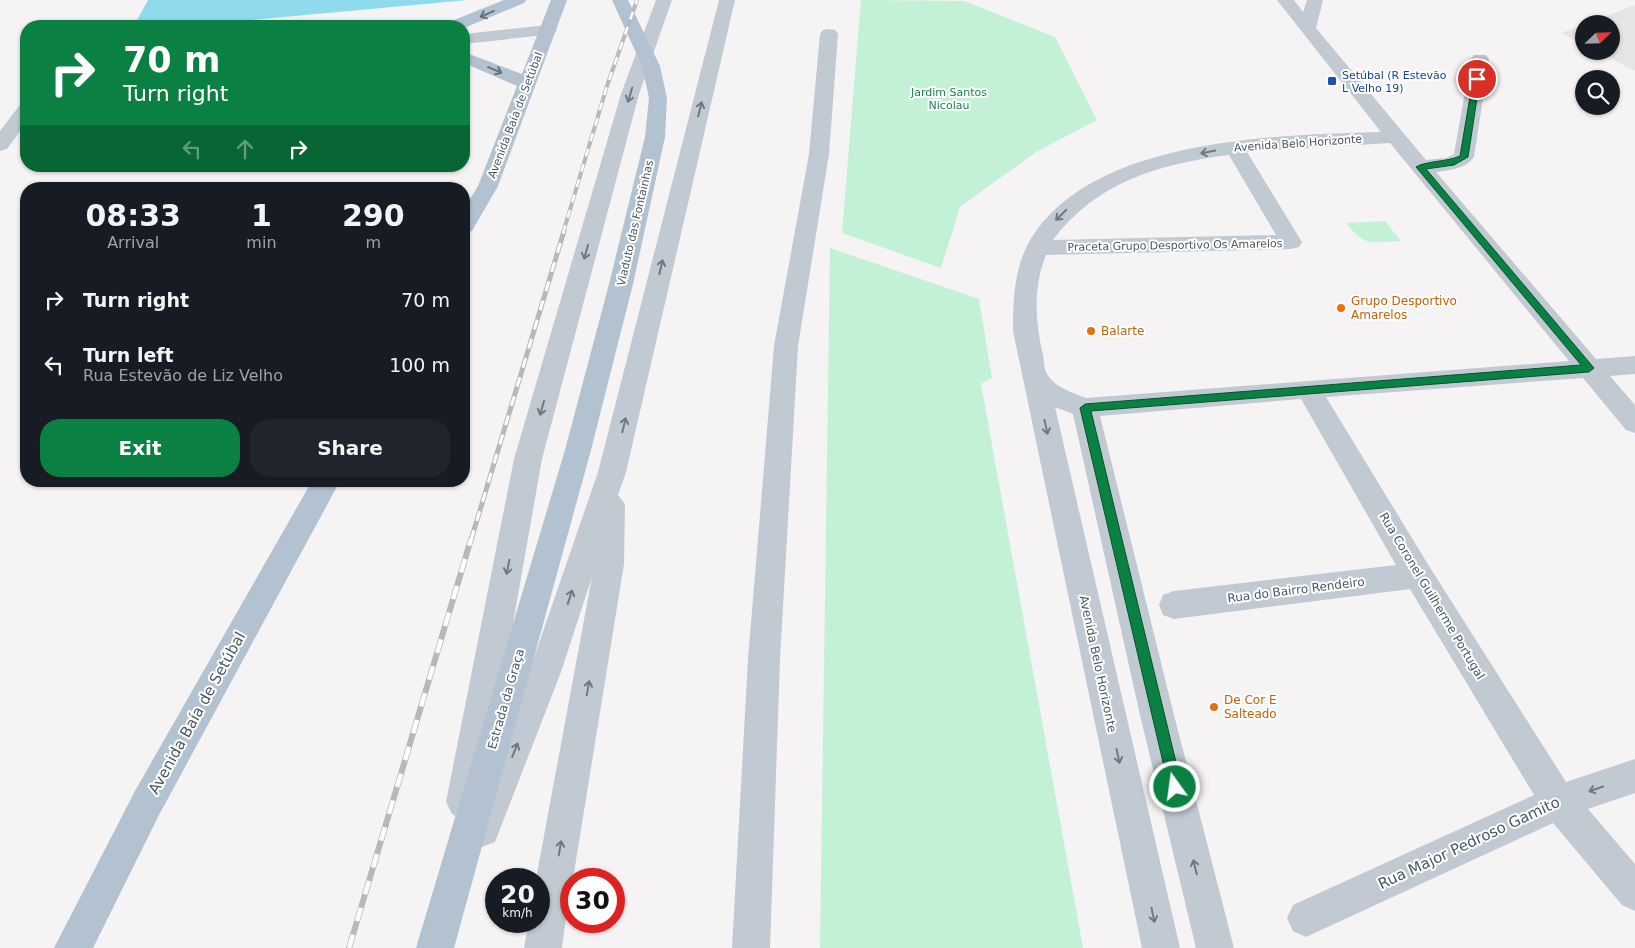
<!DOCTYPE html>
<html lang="en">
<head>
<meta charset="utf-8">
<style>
  :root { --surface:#171b24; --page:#20242c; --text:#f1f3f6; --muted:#9ea1a6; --accent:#0b8043 }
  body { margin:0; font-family:"DejaVu Sans",sans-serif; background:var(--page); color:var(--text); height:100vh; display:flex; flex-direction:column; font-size:19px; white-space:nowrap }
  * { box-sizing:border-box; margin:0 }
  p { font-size:16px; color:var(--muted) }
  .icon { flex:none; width:28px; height:28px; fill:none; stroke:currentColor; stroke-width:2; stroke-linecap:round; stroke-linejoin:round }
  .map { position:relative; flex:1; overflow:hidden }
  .drawer { position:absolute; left:20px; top:182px; width:450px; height:305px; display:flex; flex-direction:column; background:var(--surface); border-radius:20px; box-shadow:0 1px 4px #0004 }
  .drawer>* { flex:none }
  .top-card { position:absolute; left:20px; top:20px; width:450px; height:152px; border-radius:20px; box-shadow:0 1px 4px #0004; background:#0b8043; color:#fff; overflow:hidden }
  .needle { width:32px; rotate:67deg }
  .buttons { position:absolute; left:1575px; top:15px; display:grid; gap:10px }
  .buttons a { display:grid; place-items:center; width:45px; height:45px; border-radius:50%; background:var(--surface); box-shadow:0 1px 4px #0004; font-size:25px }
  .speed { position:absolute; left:485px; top:868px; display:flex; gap:10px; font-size:25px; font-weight:700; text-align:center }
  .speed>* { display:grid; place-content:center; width:65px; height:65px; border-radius:50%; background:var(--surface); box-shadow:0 1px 4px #0004; line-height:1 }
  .speed small { font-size:12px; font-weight:400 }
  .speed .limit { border:8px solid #d22; background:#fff; color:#111 }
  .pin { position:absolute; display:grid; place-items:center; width:42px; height:42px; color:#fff; margin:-21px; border:2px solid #fff; border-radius:50%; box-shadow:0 1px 5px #0007 }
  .me { position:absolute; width:55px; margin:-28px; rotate:346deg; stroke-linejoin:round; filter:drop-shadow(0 0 4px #0008) }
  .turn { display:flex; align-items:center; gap:18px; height:105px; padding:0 20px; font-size:22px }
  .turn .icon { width:65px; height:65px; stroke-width:2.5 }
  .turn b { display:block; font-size:35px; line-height:42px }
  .lanes { display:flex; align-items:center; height:48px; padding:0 20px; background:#0003; justify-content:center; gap:25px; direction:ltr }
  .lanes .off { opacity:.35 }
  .eta { display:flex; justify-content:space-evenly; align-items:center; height:85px; text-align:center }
  .eta b { font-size:30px; font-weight:700; line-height:35px }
  .cta { display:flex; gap:10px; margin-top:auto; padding:10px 20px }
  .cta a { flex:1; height:58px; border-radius:20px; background:var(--accent); color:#fff; font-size:20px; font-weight:700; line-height:58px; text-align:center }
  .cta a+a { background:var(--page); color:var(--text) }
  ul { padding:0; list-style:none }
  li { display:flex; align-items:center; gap:15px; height:65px; padding:0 20px }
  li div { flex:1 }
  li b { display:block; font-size:19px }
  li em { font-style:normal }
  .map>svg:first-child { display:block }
  .education { fill:#e6e4e5 }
  .green { fill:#c3f1d5 }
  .water { fill:#90daee }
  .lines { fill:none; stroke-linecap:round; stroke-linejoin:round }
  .minor { fill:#c1cad2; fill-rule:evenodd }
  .major { fill:#b3c2d1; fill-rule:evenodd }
  .rail-far2-casing { stroke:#b5b8bd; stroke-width:4 }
  .rail-far1-casing { stroke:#b5b8bd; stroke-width:5 }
  .rail-casing { stroke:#b5b8bd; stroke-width:6 }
  .rail-far2 { stroke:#fff; stroke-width:2.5; stroke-dasharray:8; stroke-linecap:butt }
  .rail-far1 { stroke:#fff; stroke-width:3; stroke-dasharray:10; stroke-linecap:butt }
  .rail { stroke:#fff; stroke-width:4.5; stroke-dasharray:14; stroke-linecap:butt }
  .oneway { stroke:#64717d }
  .oneway2 { stroke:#6e7983 }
  .route { fill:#0b8043; stroke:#07532c }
  .transit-dot { fill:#1a4fb4; stroke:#fff; stroke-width:2 }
  .food-dot { fill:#e8710a; stroke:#fff; stroke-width:2 }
  .labels { text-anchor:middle; stroke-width:4; stroke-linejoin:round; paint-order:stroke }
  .far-transit-label { font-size:11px; fill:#164399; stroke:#fff; text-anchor:start }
  .far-park-label { font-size:11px; fill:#17864f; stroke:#fff }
  .far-street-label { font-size:11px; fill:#4a5661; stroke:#fff }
  .food-label { font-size:12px; fill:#c56008; stroke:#fff; text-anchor:start }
  .street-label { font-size:12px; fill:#4a5661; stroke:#fff }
  .near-street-label { font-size:15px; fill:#4a5661; stroke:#fff }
</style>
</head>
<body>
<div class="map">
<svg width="1635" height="948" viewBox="0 0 1635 948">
  <rect width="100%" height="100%" fill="#f5f3f3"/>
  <!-- education -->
  <g class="education">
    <polygon points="1635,5 1635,71 1596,51 1611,51 1611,24 1586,24"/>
    <polygon points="1584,25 1584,45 1561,33"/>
  </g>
  <!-- green -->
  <g class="green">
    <polygon points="861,0 964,1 1055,37 1097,120 1036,152 960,207 941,268 842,233"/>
    <path d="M1385,221l16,20c-30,1 -35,7 -55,-18z"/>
    <polygon points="830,248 979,299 992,378 981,384 1083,948 820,948"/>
  </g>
  <!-- water -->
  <polygon class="water" points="148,0 468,0 185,26 134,26"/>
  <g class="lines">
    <!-- minor -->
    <g class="minor">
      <polygon points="656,0 672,0 639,94 542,459 486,776 529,672 598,472 719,0 735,0 626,472 618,495 625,504 624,564 573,879 571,879 562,948 524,948 529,921 539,921 539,879 536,879 592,577 561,672 495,842 482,847 469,842 464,829 469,818 464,820 452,814 446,802 514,459 621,94"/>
      <path d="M1277,0h17l9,12 4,-12h16l-7,28 110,132 20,-2 8,-4 17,-95 3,-4h12l3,4 -15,98c-8,12 -25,13 -38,15l160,187 39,-3v18l-25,2 25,29v28l-9,-3 -43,-52 -257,19 103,169 137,216 69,-23v34l-47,16 47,55v47l-13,-6 -69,-82 -247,114 -13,-6 -6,-13 6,-13 241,-110 -124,-206 -236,30 -11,-4 -4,-10 4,-10 11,-4 222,-26 -95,-166 -201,17 74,299 60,233h-38l-56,-233 -67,-301 -18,-7 125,541h-38l-129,-617c0,-29 1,-59 14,-85 57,-108 248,-111 354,-114zM1390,143l179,218 -483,37c-13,-5 -32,-11 -39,-24 -3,-5 -3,-13 -4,-19 -8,-33 -10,-68 3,-100l245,-6 8,-2 3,-5 -55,-90zM1229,155l47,80 -223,5c43,-58 106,-76 176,-85z"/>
      <polygon points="548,25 554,26 557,30 554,34 464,44 464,34"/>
      <polygon points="829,29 835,30 838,34 829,154 798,346 780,659 770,948 732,948 748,659 774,346 809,154 820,34 823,30"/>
      <polygon points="26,104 26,123 7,149 0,151 0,131 19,106"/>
    </g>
    <!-- major -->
    <g class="major">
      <polygon points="504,0 526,0 524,3 464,28 464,26 446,26 449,22"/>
      <polygon points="551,0 567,0 498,186 472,231 464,233 464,209 478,186 517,86 464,63 464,52 522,74"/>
      <polygon points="612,0 628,0 660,66 667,98 665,137 633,284 591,450 454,948 416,948 565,450 609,284 645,137 649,98 642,66"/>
      <polygon points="312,481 340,481 159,815 93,948 54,948 135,791"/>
    </g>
    <!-- rail-far2 casing -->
    <g class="rail-far2-casing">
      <polyline id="rail-far2" points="563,233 607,86 637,0"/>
    </g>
    <!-- rail-far1 casing -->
    <g class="rail-far1-casing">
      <polyline id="rail-far1" points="471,540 564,231"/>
    </g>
    <!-- rail casing -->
    <g class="rail-casing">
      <polyline id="rail" points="349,948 471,539"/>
    </g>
    <!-- rail-far2 -->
    <use href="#rail-far2" class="rail-far2"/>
    <!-- rail-far1 -->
    <use href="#rail-far1" class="rail-far1"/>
    <!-- rail -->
    <use href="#rail" class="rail"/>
  </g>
  <!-- one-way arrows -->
  <defs><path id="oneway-shaft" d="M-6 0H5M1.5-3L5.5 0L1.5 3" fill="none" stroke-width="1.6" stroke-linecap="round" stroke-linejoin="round" transform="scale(1.25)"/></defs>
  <g class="oneway">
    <use href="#oneway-shaft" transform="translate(487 14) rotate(156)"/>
    <use href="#oneway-shaft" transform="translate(495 70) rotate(23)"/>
  </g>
  <g class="oneway2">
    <use href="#oneway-shaft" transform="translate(630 95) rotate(107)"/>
    <use href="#oneway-shaft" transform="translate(700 109) rotate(-76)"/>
    <use href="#oneway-shaft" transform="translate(1208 152) rotate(169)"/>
    <use href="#oneway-shaft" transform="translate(1061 215) rotate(135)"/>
    <use href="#oneway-shaft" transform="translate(586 252) rotate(106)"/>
    <use href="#oneway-shaft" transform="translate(661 267) rotate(-77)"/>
    <use href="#oneway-shaft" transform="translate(542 408) rotate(106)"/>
    <use href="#oneway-shaft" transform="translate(624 425) rotate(-77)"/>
    <use href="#oneway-shaft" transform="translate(1046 427) rotate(78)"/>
    <use href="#oneway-shaft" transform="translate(508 567) rotate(101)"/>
    <use href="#oneway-shaft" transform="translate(570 597) rotate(-72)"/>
    <use href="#oneway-shaft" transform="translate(588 688) rotate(-80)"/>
    <use href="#oneway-shaft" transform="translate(515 750) rotate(-68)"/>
    <use href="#oneway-shaft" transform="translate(1118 756) rotate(78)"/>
    <use href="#oneway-shaft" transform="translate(1596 789) rotate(161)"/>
    <use href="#oneway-shaft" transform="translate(560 848) rotate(-80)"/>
    <use href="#oneway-shaft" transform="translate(1195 867) rotate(-104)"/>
    <use href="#oneway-shaft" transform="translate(1153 915) rotate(78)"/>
  </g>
  <!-- route -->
  <path class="route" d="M1477,76l3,3 -12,78 -14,8 -28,4 168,199 -5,4 -498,39 91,376 -2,5 -5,2 -5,-2 -90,-384 5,-4 496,-39 -165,-198c9,-6 31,-5 44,-11l13,-77z"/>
  <!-- markers -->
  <rect class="transit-dot" x="1327" y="76" width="10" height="10" rx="2.5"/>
  <g class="food-dot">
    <circle cx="1341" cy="308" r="5"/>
    <circle cx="1091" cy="331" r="5"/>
    <circle cx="1214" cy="707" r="5"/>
  </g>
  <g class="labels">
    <!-- far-transit labels -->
    <g class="far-transit-label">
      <text x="1342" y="79">Setúbal (R Estevão<tspan x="1342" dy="13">L Velho 19)</tspan></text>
    </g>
    <!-- far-park labels -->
    <g class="far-park-label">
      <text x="949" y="96">Jardim Santos<tspan x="949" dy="13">Nicolau</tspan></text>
    </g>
    <!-- far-street labels -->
    <g class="far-street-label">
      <text transform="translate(515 115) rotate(-69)" y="4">Avenida Baía de Setúbal</text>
      <text transform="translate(1298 143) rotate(-4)" y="4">Avenida Belo Horizonte</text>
      <text transform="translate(635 223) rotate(-77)" y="4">Viaduto das Fontainhas</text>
      <text transform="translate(1175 245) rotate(-1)" y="4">Praceta Grupo Desportivo Os Amarelos</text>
    </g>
    <!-- food labels -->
    <g class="food-label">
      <text x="1351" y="305">Grupo Desportivo<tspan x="1351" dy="14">Amarelos</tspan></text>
      <text x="1101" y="335">Balarte</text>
      <text x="1224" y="704">De Cor E<tspan x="1224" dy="14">Salteado</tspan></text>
    </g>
    <!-- street labels -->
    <g class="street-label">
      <text transform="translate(1296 590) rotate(-7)" y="4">Rua do Bairro Rendeiro</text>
      <text transform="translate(1432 596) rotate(59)" y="4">Rua Coronel Guilherme Portugal</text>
      <text transform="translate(1098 664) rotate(78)" y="4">Avenida Belo Horizonte</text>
      <text transform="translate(506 699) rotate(-74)" y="4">Estrada da Graça</text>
    </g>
    <!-- near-street labels -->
    <g class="near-street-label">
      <text transform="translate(197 713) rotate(-61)" y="5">Avenida Baía de Setúbal</text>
      <text transform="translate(1469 843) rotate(-25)" y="5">Rua Major Pedroso Gamito</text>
    </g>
  </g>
</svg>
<div class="buttons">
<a><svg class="needle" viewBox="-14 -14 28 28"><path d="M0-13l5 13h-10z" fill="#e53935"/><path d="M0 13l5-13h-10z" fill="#9ea1a6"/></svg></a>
<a><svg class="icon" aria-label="search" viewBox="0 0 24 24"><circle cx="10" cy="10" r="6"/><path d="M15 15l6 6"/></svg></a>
</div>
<div class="speed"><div>20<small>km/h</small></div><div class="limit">30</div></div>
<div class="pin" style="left:1477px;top:79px;background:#d93025"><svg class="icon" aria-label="arrive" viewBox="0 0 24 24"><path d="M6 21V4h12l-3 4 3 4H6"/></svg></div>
<svg class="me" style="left:1175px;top:787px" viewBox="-20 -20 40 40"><circle r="17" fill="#0b8043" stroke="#fff" stroke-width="3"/><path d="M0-11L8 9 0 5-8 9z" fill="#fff"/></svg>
<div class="top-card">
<div class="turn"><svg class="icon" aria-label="right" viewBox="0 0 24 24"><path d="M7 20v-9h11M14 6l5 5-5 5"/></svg><div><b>70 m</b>Turn right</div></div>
<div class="lanes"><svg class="icon off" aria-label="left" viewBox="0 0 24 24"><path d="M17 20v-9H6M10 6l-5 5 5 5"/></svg><svg class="icon off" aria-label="ahead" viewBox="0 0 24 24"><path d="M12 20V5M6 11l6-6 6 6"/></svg><svg class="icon" aria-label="right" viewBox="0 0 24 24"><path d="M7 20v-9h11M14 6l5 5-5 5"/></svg></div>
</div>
<section class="drawer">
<div class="eta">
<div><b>08:33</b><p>Arrival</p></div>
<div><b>1</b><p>min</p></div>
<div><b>290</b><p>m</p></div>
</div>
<ul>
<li><svg class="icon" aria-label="right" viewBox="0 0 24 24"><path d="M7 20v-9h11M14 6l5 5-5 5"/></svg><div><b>Turn right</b></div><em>70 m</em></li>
<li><svg class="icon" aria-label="left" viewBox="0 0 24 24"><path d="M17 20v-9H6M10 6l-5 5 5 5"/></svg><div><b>Turn left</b><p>Rua Estevão de Liz Velho</p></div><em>100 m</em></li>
</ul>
<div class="cta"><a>Exit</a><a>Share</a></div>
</section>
</div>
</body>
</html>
